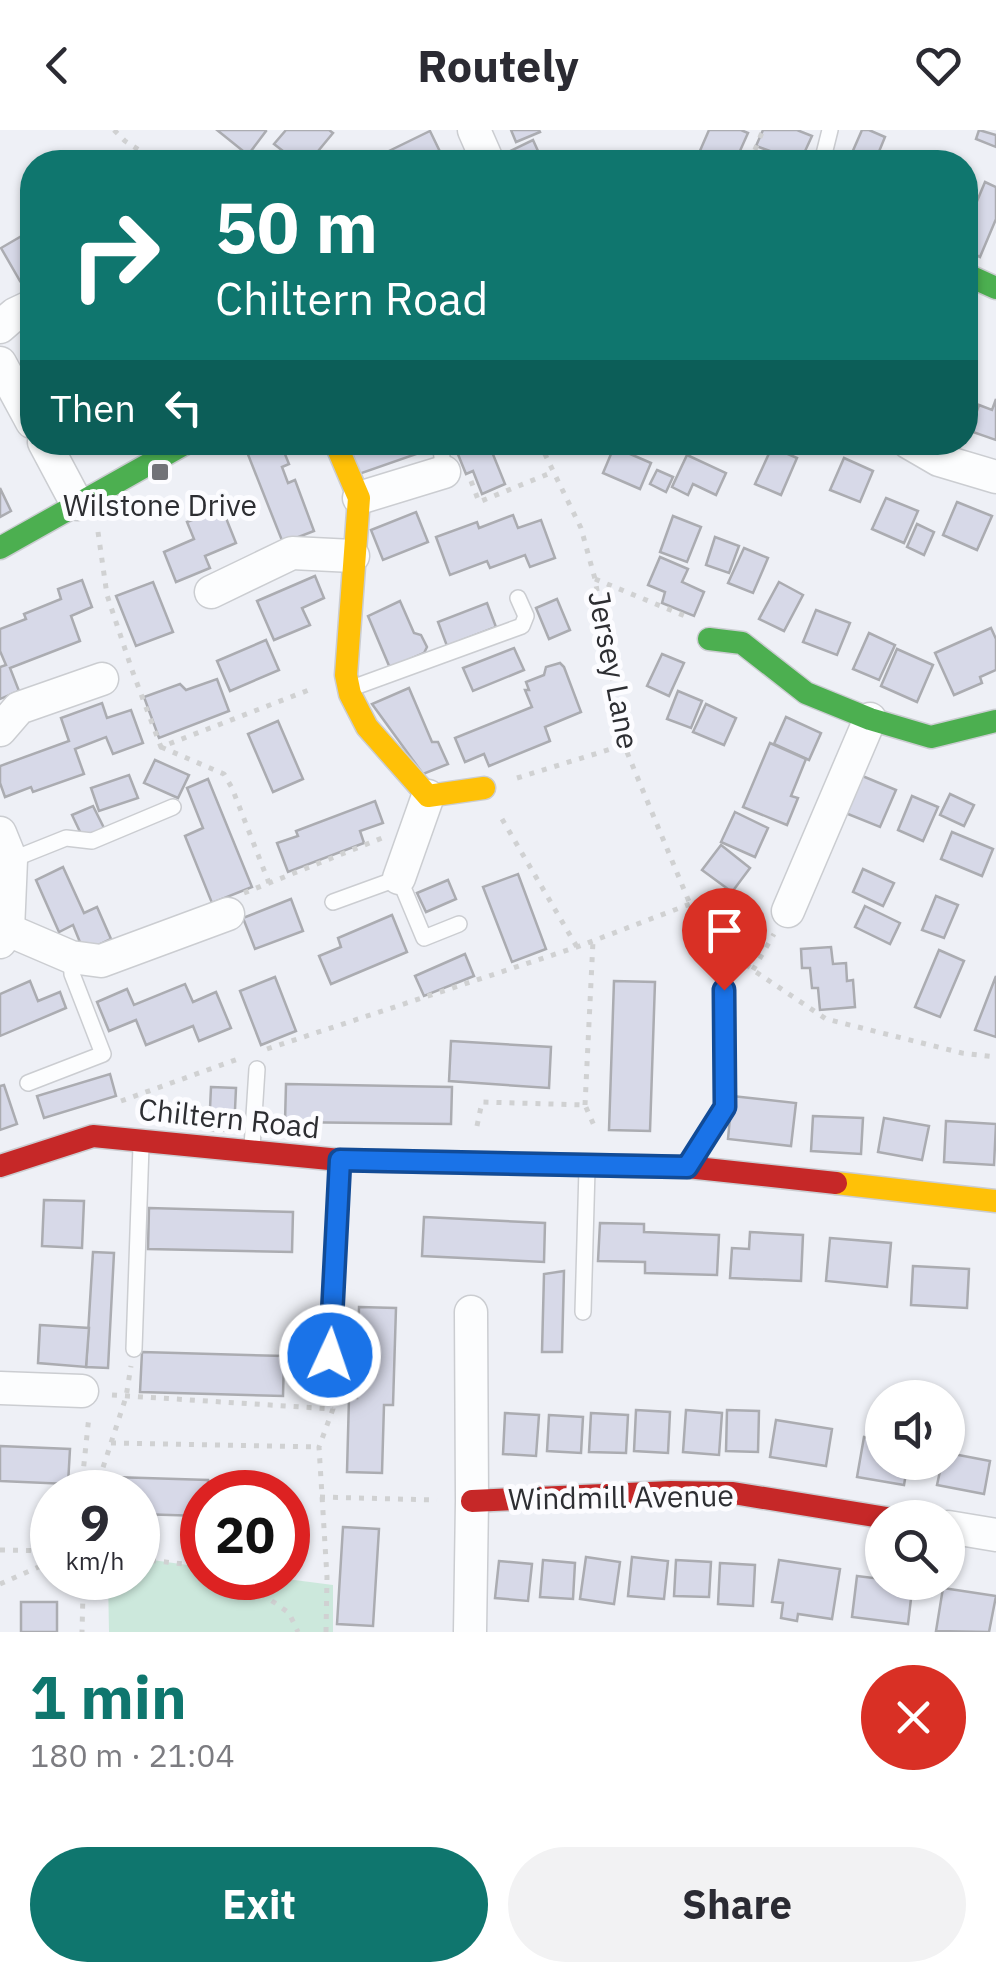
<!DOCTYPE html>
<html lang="en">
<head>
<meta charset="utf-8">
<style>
  :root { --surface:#fff; --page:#f2f2f3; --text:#2b2b33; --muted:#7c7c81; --accent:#0f766e }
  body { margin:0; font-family:"IBM Plex Sans",sans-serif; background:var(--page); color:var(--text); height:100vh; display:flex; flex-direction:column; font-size:38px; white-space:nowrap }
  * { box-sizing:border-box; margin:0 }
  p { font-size:32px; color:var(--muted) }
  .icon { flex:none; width:55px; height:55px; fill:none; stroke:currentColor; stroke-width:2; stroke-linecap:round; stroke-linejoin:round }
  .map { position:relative; height:1502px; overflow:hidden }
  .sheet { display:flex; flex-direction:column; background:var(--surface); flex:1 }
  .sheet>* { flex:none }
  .hud { position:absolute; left:20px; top:20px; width:958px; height:305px; border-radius:40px; box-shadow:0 2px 8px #0004; background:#0f766e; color:#fff; overflow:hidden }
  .fabs { position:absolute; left:865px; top:1250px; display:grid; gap:20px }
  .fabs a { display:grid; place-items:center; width:100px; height:100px; border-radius:50%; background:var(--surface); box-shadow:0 2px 8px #0004; font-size:50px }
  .speed { position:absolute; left:30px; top:1340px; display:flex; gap:20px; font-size:50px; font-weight:700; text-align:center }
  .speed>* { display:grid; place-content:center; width:130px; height:130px; border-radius:50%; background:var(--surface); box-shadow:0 2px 8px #0004; line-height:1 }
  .speed small { font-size:25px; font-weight:400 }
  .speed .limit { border:15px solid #d22; background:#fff; color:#111 }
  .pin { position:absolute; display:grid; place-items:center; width:85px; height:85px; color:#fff; margin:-102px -42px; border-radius:50% 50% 50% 0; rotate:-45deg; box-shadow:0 0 10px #0007 }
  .pin .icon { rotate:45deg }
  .me { position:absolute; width:110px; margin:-55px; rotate:3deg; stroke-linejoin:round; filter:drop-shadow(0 0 8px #0008) }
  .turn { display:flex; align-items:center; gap:35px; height:210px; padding:0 30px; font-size:45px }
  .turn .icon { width:130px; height:130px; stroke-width:2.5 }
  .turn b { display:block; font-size:70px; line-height:85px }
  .then { display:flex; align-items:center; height:95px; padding:0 30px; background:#0003; gap:20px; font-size:38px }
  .round { display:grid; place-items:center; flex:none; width:105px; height:105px; border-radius:52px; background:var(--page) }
  .overview { display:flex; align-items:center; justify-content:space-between; height:170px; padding:0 30px }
  h1 { font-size:60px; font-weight:700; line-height:75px; color:var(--accent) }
  .cta { display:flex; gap:20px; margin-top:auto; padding:20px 30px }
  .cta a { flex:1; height:115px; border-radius:60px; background:var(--accent); color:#fff; font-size:40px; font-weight:700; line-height:115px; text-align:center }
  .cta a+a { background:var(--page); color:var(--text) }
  header { display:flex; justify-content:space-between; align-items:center; height:130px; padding:0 30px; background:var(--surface); font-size:45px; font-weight:700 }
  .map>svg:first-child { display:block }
  .green { fill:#cce8dc }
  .building { fill:#d7d9e8; stroke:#abacb1; stroke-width:2.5 }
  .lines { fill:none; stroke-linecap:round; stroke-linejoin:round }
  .lane-casing { stroke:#cbcdd1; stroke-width:18 }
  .street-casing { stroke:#cbcdd1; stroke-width:35 }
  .fast-casing { stroke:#cbcdd1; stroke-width:25 }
  .slow-casing { stroke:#cbcdd1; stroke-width:25 }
  .jam-casing { stroke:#cbcdd1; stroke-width:25 }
  .path { stroke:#d0d1d2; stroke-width:5; stroke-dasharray:5 8; stroke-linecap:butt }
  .lane { stroke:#fcfdfe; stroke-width:15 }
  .street { stroke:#fcfdfe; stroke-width:32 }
  .fast { stroke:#4caf50; stroke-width:22 }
  .slow { stroke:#ffc107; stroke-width:22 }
  .jam { stroke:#c62828; stroke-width:22 }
  .route-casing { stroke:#114b97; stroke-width:25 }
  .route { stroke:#1a73e8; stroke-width:18 }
  .poi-dot { fill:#717277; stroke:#fcfcff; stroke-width:4 }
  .labels { text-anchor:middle; stroke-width:10; stroke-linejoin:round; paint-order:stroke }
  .poi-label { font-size:30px; fill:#2d2e32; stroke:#fcfcff }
  .street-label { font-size:30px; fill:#2d2e32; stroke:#fcfcff }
</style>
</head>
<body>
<header><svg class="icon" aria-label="back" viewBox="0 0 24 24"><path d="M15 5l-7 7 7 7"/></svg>Routely<svg class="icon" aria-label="heart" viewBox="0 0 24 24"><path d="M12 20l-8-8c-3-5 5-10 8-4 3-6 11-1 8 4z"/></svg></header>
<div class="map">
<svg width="996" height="1502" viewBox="0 0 996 1502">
  <rect width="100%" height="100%" fill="#eef0f6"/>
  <!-- green -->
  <polygon class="green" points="138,1428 202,1437 202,1448 279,1448 333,1455 333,1502 109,1502 108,1448 138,1448"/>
  <!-- building -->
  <g class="building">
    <polygon points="217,0 265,0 266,1 248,25"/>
    <polygon points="286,0 329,0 333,3 309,32 297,32 274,14"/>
    <polygon points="511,0 539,0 540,2 516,12"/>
    <polygon points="709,0 741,0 748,3 735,32 723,32 699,23"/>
    <polygon points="763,0 797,0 812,6 800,32 756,16"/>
    <polygon points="862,0 869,0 885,7 878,24 883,26 880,32 848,32"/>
    <polygon points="979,0 996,5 996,17 976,9"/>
    <polygon points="430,1 445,32 393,32 387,22"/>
    <polygon points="533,10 543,32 510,32 506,23"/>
    <polygon points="985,52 996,57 996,89 980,127 965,120 965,87 971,74 975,76"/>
    <polygon points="32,100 32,144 20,151 1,118"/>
    <polygon points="996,269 996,310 970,301 979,275 992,280"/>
    <polygon points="271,312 280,312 289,334 282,337 288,353 295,350 314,401 283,413 247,322"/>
    <polygon points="348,312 419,312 422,322 359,344"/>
    <polygon points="453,312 488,312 505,354 482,364 473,341 466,344"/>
    <polygon points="614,317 651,333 640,359 603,343"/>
    <polygon points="772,317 797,328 781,365 755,354"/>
    <polygon points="687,325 726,343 716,365 693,354 688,365 672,357"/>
    <polygon points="844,328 873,341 860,372 830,360"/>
    <polygon points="657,340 673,347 666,362 650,354"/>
    <polygon points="0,358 11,381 0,387"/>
    <polygon points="886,368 918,381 904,413 872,399"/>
    <polygon points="957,372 992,386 977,420 943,405"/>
    <polygon points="222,378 236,413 205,426 210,438 176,452 164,422 194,409 187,392"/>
    <polygon points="416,382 428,412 383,430 371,400"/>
    <polygon points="513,385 518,398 541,390 555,428 530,437 525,425 490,438 487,431 450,445 436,407 477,392 479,398"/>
    <polygon points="673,386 701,397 687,432 660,422"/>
    <polygon points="917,394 934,402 924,425 907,417"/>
    <polygon points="715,407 739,416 729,443 706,435"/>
    <polygon points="744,418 768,428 753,463 728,453"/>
    <polygon points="660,427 688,439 682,452 704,462 694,486 662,473 665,462 648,455"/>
    <polygon points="315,446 324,468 302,478 310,495 274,510 257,471"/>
    <polygon points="82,450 92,477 71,486 80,511 10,538 19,561 0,569 0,537 6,535 0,521 0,499 26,489 24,484 61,469 58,459"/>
    <polygon points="153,452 173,502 136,516 116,466"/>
    <polygon points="779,452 803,465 784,501 759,489"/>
    <polygon points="557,469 570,500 549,509 536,478"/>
    <polygon points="400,471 414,503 421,505 427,517 424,523 390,538 368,486"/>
    <polygon points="487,473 496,497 447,516 438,492"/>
    <polygon points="816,480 850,493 837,525 803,512"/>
    <polygon points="991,498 996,509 996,540 980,547 982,553 954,565 935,523"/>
    <polygon points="869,503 895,515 879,550 853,539"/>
    <polygon points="266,510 279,540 230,561 217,531"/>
    <polygon points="514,518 524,540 473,561 463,538"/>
    <polygon points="897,519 933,535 917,572 881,556"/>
    <polygon points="662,524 684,533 669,566 647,556"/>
    <polygon points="560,533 564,537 581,582 545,597 550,611 489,636 484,624 465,632 455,608 532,577 525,560 529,560 526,552 544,545 546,537"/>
    <polygon points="217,549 229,581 159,608 144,567 180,554 186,560"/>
    <polygon points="409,558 432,612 438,612 448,634 423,644 372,574"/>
    <polygon points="678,561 702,571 691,598 667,589"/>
    <polygon points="102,573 107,588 131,580 143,613 113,624 106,607 75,619 84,644 33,662 31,657 5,667 0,653 0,636 69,611 61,588"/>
    <polygon points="706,574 736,588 724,615 693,602"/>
    <polygon points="786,587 821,603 809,630 774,614"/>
    <polygon points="278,591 303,649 273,662 248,604"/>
    <polygon points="770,613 806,629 791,666 798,668 787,695 743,677"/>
    <polygon points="155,630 189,645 178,668 144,653"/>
    <polygon points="129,645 138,668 99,681 91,658"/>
    <polygon points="860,645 896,660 880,697 843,682"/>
    <polygon points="208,649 252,757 212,773 185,706 203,698 187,658"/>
    <polygon points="950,664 974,675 964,696 940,685"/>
    <polygon points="912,666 938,677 923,711 898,700"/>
    <polygon points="375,671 383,693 360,701 364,713 288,742 277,713 298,706 296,701"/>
    <polygon points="93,676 104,698 83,708 72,685"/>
    <polygon points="735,682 768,698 755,727 721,712"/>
    <polygon points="952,702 993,719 982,746 941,729"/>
    <polygon points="721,715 750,738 732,762 702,740"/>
    <polygon points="63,737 84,783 97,777 111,809 84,822 73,795 59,802 36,750"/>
    <polygon points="863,739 894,753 883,776 853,762"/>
    <polygon points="518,744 546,819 512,832 483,757"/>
    <polygon points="448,750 456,769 426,782 417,763"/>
    <polygon points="936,766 958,775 944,808 922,800"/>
    <polygon points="291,769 303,801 255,819 243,788"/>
    <polygon points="865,776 900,793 890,814 855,797"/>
    <polygon points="392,785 407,822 331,854 319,826 341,817 338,808"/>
    <polygon points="831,817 833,834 846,833 847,851 853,850 855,877 820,880 818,858 812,858 810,838 802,838 801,819"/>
    <polygon points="939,820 964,831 940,887 915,877"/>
    <polygon points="465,824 474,846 424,866 415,846"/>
    <polygon points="996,846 996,907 975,900"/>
    <polygon points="275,847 296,901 261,915 240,861"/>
    <polygon points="30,851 38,871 60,862 66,878 0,906 0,864"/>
    <polygon points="614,851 655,852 650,1001 609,1000"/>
    <polygon points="185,854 193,872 216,862 231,898 199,911 193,896 146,915 136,890 109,901 97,872 127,859 134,875"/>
    <polygon points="451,911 551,917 549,958 449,951"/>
    <polygon points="110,944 116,966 44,988 37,966"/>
    <polygon points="286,954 452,957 451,994 285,992"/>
    <polygon points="4,955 17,994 0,1000 0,956"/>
    <polygon points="211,957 236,958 234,1001 209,1000"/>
    <polygon points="732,966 796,973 791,1016 728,1009"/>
    <polygon points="813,986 863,988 861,1024 811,1021"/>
    <polygon points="884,988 929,996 922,1030 878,1022"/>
    <polygon points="946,991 996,994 994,1035 944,1032"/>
    <polygon points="44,1070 84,1071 82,1118 42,1116"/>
    <polygon points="149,1078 293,1082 292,1122 148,1119"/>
    <polygon points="424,1087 545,1093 544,1132 422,1126"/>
    <polygon points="600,1093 644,1094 644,1102 719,1105 717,1145 645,1143 645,1132 598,1131"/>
    <polygon points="750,1102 803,1105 801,1151 730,1148 732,1118 749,1119"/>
    <polygon points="830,1108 891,1113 887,1157 826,1151"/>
    <polygon points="93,1122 114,1123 108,1238 86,1237"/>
    <polygon points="913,1136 969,1139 967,1178 911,1175"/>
    <polygon points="564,1141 562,1222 542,1222 544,1144"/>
    <polygon points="359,1177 396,1178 393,1275 384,1275 382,1343 347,1342 349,1268 357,1268"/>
    <polygon points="40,1195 89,1198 86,1237 38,1233"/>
    <polygon points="142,1222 284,1226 283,1266 140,1262"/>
    <polygon points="636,1280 670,1282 668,1323 634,1321"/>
    <polygon points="686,1280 722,1283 719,1325 683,1322"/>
    <polygon points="727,1280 759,1281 758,1322 726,1321"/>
    <polygon points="505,1283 539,1285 536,1326 503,1324"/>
    <polygon points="591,1283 628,1285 626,1323 589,1322"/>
    <polygon points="549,1285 583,1287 581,1323 547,1321"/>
    <polygon points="776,1290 832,1299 826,1336 770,1327"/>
    <polygon points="864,1307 882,1310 882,1332 908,1332 904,1355 857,1347"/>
    <polygon points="0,1316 70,1319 68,1354 0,1351"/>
    <polygon points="948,1323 990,1331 984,1364 937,1355 942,1332 948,1332"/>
    <polygon points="113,1347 208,1350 208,1356 282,1358 281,1362 202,1362 202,1386 138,1384 138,1362 112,1362"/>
    <polygon points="343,1397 379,1399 373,1496 337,1494"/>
    <polygon points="586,1427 620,1432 614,1474 580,1469"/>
    <polygon points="632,1427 668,1431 664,1469 628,1466"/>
    <polygon points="543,1430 575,1433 573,1469 540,1467"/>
    <polygon points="676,1430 711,1432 709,1467 674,1466"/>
    <polygon points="779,1430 840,1439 832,1489 798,1484 797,1491 781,1488 783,1473 772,1472"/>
    <polygon points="499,1431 532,1434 528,1471 495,1468"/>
    <polygon points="720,1433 755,1435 753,1476 718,1474"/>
    <polygon points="857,1446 882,1449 882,1452 913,1452 908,1494 852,1487"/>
    <polygon points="943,1458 996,1466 989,1502 936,1501"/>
    <rect x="21" y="1472" width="36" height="30"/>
  </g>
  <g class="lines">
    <!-- lane casing -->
    <g class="lane-casing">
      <g id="lane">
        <polyline points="823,28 830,0"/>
        <polyline points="440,312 444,342"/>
        <polyline points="352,558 522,496 526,486 518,468"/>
        <polyline points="11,730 66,708 92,711 173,677"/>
        <polyline points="333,772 399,748 424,808 459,794"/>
        <polyline points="28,953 103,924 72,844 71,827"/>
        <polyline points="252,1017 257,939"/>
        <polyline points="689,1033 725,977 724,860"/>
        <polyline points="583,1182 587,1039"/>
        <polyline points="134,1219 141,1016"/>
        <polyline points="330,1225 340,1034"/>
      </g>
    </g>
    <!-- street casing -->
    <g class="street-casing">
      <g id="street">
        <polyline points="474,0 488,32"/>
        <polyline points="0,197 15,184 32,176"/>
        <polyline points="0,233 32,292"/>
        <polyline points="44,312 77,374"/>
        <polyline points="908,312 939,330 996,347"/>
        <polyline points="359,368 444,342"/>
        <polyline points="211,462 292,423 353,426"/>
        <polyline points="0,600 19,578 102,549"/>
        <polyline points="0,703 11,730 8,800 0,812"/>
        <polyline points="399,748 428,666"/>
        <polyline points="788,781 870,589"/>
        <polyline points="8,800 71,827 101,831 228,784"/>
        <polyline points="0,1258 82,1261"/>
        <polyline points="948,1397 996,1405"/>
        <polyline points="470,1502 472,1371 471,1182"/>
      </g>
    </g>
    <!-- fast casing -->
    <g class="fast-casing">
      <g id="fast">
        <polyline points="965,144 996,158"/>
        <polyline points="0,418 188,312"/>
        <polyline points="709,509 742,513 806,563 870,589 931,607 996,591"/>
      </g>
    </g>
    <!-- slow casing -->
    <g class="slow-casing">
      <g id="slow">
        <polyline points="335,312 359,368 346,545 350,564 367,597 428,666 484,658"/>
        <polyline points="836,1053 996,1071"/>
      </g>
    </g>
    <!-- jam casing -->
    <g class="jam-casing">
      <g id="jam">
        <polyline points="0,1036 93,1006 340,1030 687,1037 836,1053"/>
        <polyline points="472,1371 671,1362 733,1363 887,1388"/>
      </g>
    </g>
    <!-- path -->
    <g class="path">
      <polyline points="114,0 125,11 158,32"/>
      <polyline points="750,32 763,0"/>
      <polyline points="539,312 581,398 595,449 624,615 690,774 720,813 753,840 826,889 962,923 996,927"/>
      <polyline points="471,351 479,372 553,342"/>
      <polyline points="98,402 107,465 132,540 161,617 314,558"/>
      <polyline points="595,449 685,486"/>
      <polyline points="161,617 224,644 232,658 269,753"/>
      <polyline points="517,648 624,615"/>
      <polyline points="502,689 577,817"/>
      <polyline points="244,763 382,708"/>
      <polyline points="753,840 774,804"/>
      <polyline points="267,919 577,817 690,774"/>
      <polyline points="121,971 238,929"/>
      <polyline points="585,975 593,811"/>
      <polyline points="477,996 482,972 585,975 596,1000"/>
      <polyline points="112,1265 333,1279"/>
      <polyline points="111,1313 319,1317"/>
      <polyline points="81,1362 89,1286"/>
      <polyline points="95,1362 126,1267 131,1236"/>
      <polyline points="320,1367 437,1370"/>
      <polyline points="0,1420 52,1421"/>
      <polyline points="138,1429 202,1436"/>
      <polyline points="80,1448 83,1462 82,1502"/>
      <polyline points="240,1448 289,1483 298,1502"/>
      <polyline points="0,1454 52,1431"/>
      <polyline points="326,1502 327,1447 319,1317 333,1279 331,1243"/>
    </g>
    <!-- lane -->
    <use href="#lane" class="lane"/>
    <!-- street -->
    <use href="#street" class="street"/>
    <!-- fast -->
    <use href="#fast" class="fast"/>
    <!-- slow -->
    <use href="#slow" class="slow"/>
    <!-- jam -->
    <use href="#jam" class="jam"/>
  </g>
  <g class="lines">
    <!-- route casing -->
    <g class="route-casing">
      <polyline id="route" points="330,1225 340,1030 687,1037 725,977 724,860"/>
    </g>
    <!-- route -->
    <use href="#route" class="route"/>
  </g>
  <!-- markers -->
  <rect class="poi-dot" x="150" y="332" width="20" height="20" rx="5"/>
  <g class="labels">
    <!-- poi labels -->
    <g class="poi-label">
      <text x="160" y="386">Wilstone Drive</text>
    </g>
    <!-- street labels -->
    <g class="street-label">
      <text transform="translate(613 540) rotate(79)" y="10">Jersey Lane</text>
      <text transform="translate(229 989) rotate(6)" y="10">Chiltern Road</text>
      <text transform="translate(621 1368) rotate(-1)" y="10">Windmill Avenue</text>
    </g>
  </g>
</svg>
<div class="fabs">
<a><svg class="icon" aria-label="sound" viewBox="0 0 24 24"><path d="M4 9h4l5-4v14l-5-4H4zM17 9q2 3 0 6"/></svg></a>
<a><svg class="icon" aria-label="search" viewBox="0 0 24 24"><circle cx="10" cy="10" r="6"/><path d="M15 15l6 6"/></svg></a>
</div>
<div class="speed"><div>9<small>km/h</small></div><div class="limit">20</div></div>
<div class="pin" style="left:724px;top:860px;background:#d93025"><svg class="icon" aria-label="arrive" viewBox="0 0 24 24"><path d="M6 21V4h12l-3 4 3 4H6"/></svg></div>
<svg class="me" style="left:330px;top:1225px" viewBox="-20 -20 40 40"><circle r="17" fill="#1a73e8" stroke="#fff" stroke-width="3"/><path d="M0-11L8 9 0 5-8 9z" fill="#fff"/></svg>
<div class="hud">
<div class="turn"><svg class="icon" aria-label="right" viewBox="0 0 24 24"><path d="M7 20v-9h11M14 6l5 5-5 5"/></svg><div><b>50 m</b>Chiltern Road</div></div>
<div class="then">Then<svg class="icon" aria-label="left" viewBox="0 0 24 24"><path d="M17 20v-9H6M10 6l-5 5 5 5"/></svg></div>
</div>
</div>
<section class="sheet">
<div class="overview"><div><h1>1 min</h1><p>180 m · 21:04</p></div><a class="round" style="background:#d93025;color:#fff"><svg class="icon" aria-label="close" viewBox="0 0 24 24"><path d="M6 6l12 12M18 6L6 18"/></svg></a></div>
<div class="cta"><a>Exit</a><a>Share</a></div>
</section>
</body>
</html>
